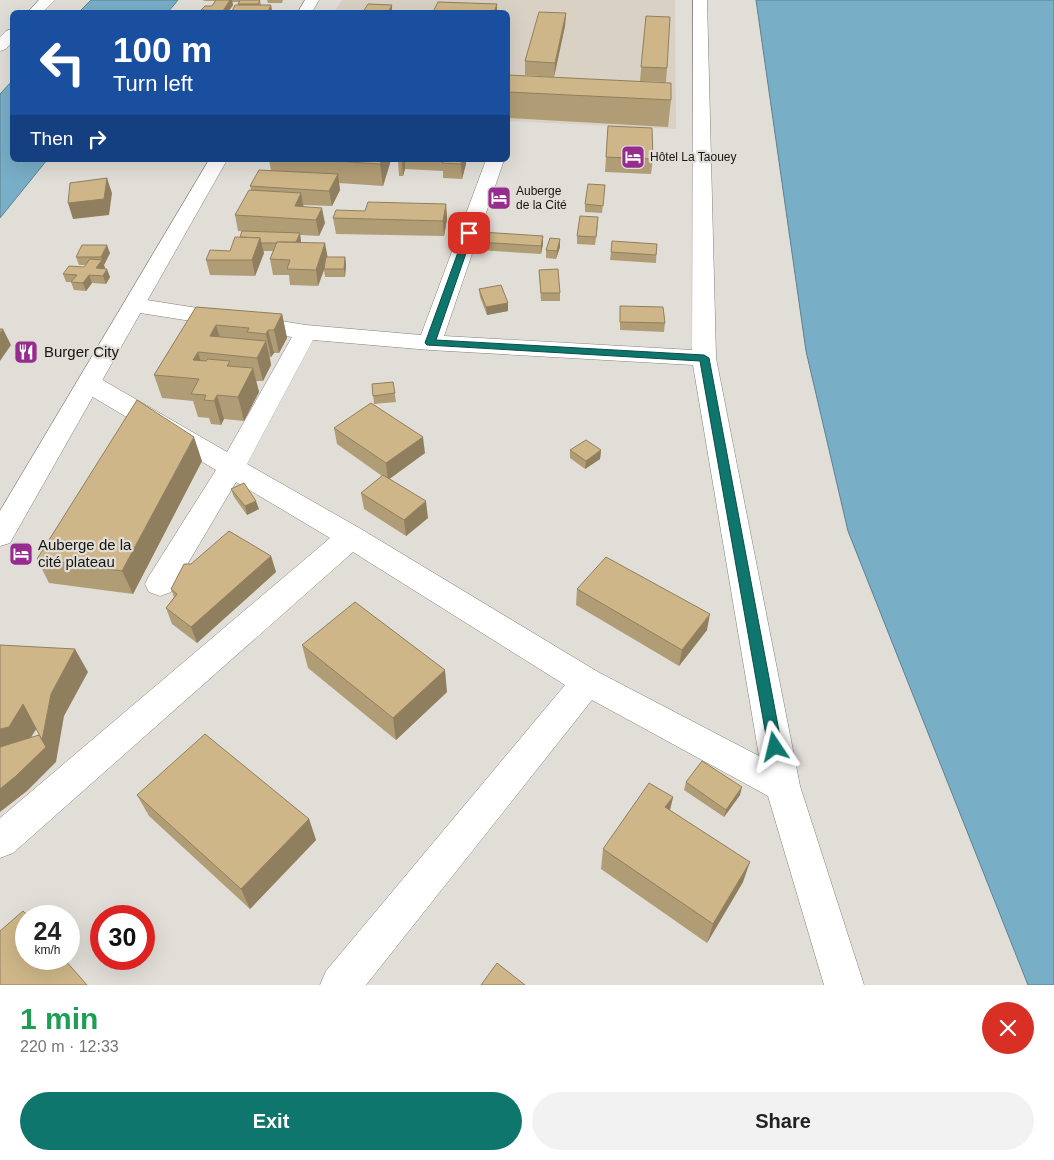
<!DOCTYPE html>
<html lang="en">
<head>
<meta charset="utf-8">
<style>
  :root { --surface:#fff; --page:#f2f2f2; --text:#222; --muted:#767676; --accent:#0f766e }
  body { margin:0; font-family:Helvetica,sans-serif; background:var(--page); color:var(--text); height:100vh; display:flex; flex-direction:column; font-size:19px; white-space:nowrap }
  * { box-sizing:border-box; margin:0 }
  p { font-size:16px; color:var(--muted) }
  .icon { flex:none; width:28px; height:28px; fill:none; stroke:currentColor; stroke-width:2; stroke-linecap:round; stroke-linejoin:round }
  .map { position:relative; height:985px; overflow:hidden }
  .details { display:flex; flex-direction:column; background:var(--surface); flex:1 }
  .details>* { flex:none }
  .hud { position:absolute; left:10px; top:10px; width:500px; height:152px; border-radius:8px; box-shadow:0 5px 20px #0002; background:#1a4fa0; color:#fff; overflow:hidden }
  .speed { position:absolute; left:15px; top:905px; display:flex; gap:10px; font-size:25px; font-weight:700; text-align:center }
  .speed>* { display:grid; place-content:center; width:65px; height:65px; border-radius:50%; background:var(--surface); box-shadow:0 5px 20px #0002; line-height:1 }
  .speed small { font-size:12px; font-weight:400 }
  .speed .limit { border:8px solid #d22; background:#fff; color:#111 }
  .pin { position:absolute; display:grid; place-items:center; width:42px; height:42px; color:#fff; margin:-21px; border-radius:10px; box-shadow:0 2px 8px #0006 }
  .me { position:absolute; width:55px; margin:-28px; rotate:350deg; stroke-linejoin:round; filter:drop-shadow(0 0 4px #0008) }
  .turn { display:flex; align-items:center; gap:18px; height:105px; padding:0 20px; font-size:22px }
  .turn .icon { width:65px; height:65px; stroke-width:2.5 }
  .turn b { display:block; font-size:35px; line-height:42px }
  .then { display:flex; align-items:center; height:48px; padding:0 20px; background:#0003; gap:10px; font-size:19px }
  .round { display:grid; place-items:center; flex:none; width:52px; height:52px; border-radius:26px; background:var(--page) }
  .summary { display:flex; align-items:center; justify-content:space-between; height:85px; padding:0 20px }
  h1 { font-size:30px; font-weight:600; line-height:38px; color:#1e9e55 }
  .cta { display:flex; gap:10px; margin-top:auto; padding:10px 20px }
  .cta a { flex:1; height:58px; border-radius:30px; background:var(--accent); color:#fff; font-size:20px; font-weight:600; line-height:58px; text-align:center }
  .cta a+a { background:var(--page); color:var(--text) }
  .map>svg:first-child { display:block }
  .built { fill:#d8d1c4 }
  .water { fill:#79aec7; stroke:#5c8091 }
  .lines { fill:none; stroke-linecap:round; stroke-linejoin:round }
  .street-casing { stroke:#83807a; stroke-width:1 }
  .primary-casing { stroke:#83807a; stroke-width:1 }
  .street { fill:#fff; fill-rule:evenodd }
  .primary { fill:#fff; fill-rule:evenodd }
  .wall { fill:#b19d75 }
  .shaded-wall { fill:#907f5f }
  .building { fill:#ceb688; stroke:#907f5f }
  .route { fill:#0f766e; stroke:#0a4d48 }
  .labels { text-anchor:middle; stroke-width:4.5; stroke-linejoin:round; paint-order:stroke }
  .far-poi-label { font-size:12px; fill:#171513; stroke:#e1ded8; text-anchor:start }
  .poi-label { font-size:15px; fill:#171513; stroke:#e1ded8; text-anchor:start }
</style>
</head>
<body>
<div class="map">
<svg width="1054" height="985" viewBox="0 0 1054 985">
  <rect width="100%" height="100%" fill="#e1ded8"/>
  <!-- built -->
  <polygon class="built" points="342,0 675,0 676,129 508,121 508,12 334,12"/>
  <!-- water -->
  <g class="water">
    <polygon points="91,0 178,0 168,12 79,12"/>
    <polygon points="756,0 1054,0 1054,985 1028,985 848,531 806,351"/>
    <polygon points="12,81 12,160 47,160 0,218 0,94"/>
  </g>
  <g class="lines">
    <!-- street casing -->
    <g class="street-casing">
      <g id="street">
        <polygon points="39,0 55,0 43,12 28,12"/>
        <path d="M693,0h14l9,358 84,428 64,199h-40l-56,-189 -176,-96 -226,285h-46l6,-14 239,-286 -212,-133 -340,301 -13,5v-40l330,-280 -94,-56 -65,110 -11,4 -11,-4 -4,-8 4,-8 67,-106 -135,-80 -3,-6 3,-6 9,-2 9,2 128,74 65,-115 -158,-25 -8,-2 -3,-5 3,-5 8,-2 172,27 115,10 65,-175h18l-60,176 248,14zM313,340l117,10 263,15 66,391 -161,-84 -237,-143 -114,-65z"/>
        <polygon points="12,29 12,42 6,49 0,51 0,37 6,31"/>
      </g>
    </g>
    <!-- primary casing -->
    <g class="primary-casing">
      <g id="primary">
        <polygon points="305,0 319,0 312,12 298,12"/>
        <polygon points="209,160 227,160 10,543 0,546 0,511"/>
      </g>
    </g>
    <!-- street -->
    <use href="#street" class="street"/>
    <!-- primary -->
    <use href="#primary" class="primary"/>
  </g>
  <!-- wall -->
  <g class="wall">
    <polygon points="203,0 260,0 261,5 271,5 272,12 232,12 232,11 238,5 239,2 232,2 233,5 228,12 202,12 201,10 212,6 215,1 204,1"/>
    <polygon points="267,0 283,0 282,3 268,3"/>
    <polygon points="566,13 565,26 554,77 525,75 525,61"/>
    <polygon points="646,16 667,68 666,82 640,81"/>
    <polygon points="508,75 671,100 668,127 508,118"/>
    <polygon points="608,126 653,159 651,174 605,172"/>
    <polygon points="269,160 391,160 383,186 339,183 340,190 332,206 303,205 304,207 325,223 319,236 300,235 301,242 327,257 345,257 346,265 345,277 325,277 324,270 318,286 290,285 289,275 273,275 270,259 273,251 263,251 264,253 255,276 210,275 206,260 230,251 240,237 250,232 238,231 235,215 251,190 250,186 271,171"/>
    <polygon points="398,160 466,160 466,164 462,179 443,178 443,171 405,169 403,176 399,176"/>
    <polygon points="605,185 602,213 585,212 585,204"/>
    <polygon points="446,204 447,219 444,236 336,234 333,218 365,211"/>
    <polygon points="598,225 595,245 577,244 577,236"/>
    <polygon points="543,236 543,244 541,254 478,250 478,242"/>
    <polygon points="657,244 656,263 610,260 611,252"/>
    <polygon points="560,247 556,259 546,258 546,250"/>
    <polygon points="110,253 104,265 105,268 104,269 110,277 106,284 92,283 86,291 74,290 71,282 66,282 63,274 84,267 86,265 79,265 76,257"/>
    <polygon points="539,270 560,293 560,301 541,301"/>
    <polygon points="479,289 508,303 508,311 487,315 480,297"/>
    <polygon points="620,306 665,323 664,332 620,330"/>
    <polygon points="196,307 282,314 287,338 279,353 274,353 271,357 270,357 271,365 263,381 256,381 259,392 244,421 224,419 221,425 211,424 209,418 198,417 193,401 162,398 154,375"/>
    <polygon points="393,382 396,402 374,404 372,384"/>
    <polygon points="334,428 425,453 389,479 428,518 406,536 364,509 361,493 382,476 337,444"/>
    <polygon points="570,450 601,450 600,459 585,469 570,458"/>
    <polygon points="202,461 133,594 49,583 37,559"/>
    <polygon points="231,489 259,509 247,515 234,497"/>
    <polygon points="271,556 276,572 197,643 172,624 166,608 174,597 171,589 191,564"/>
    <polygon points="577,589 707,630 679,666 576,605"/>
    <polygon points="302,645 447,692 396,740 308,668"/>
    <polygon points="686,782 740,795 724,817 684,790"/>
    <polygon points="137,795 309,819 316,840 250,909 149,816"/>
    <polygon points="673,797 670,810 743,882 707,943 601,869 603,849"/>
  </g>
  <!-- shaded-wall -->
  <g class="shaded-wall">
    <polygon points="230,0 232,0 233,5 228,12 223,12 223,11"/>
    <polygon points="497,4 497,12 494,12"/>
    <polygon points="271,5 272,12 268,12"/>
    <polygon points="392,5 392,12 388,12"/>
    <polygon points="566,13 565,26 554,77 555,63"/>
    <polygon points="382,160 391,160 383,186 380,164"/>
    <polygon points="402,160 405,160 405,169 403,176"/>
    <polygon points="462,160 466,160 466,164 462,179 461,164"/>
    <polygon points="338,174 340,190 332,206 329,191"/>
    <polygon points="107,178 112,193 109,215 73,219 68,203"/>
    <polygon points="301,193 304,209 295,206"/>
    <polygon points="446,204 447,219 444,236 443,221"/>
    <polygon points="322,208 325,223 319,236 316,220"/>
    <polygon points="300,233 301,241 297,252 295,244"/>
    <polygon points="543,236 543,244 541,254 541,246"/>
    <polygon points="260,238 264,253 255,276 252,260"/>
    <polygon points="560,239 560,247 556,259 557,251"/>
    <polygon points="325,243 328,259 318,286 316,270"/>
    <polygon points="107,245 110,253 104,265 101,257"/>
    <polygon points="345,257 346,265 345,277 344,269"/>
    <polygon points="102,260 105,268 99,275 96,268"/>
    <polygon points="107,269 110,277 106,284 103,276"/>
    <polygon points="89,275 92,283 86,291 83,283"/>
    <polygon points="508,303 508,311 487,315 486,307"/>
    <polygon points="282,314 287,338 279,353 274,330"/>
    <polygon points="216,325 223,348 210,336"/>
    <polygon points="3,329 11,345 0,361 0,334"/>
    <polygon points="268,330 274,353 271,357 266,334"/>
    <polygon points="266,341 271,365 263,381 257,358"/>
    <polygon points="198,352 205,375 193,360"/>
    <polygon points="253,368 259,392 244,421 238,397"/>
    <polygon points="217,395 224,419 221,425 214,401"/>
    <polygon points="194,437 202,461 133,594 122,571"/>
    <polygon points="423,437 425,453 388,480 386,463"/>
    <polygon points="601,450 600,459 585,469 586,461"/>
    <polygon points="256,501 259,509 247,515 245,506"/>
    <polygon points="426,501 428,518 406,536 404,520"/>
    <polygon points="271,556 276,572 197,643 191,627"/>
    <polygon points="710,614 707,630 679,666 682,650"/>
    <polygon points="75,649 88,672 64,716 56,762 27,791 0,812 0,789 42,740 51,694"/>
    <polygon points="445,670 447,692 396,740 393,718"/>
    <polygon points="23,704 38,726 24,749 0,754 0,729"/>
    <polygon points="742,787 740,795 724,817 726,810"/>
    <polygon points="673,797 668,818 665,807"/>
    <polygon points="309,819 316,840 250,909 241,889"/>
    <polygon points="750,862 743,882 707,943 713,924"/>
  </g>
  <!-- building -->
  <g class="building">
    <polygon points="216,0 230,0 223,11 201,10 205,6 212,6"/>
    <polygon points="240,0 260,0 258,4 238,4"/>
    <polygon points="438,2 497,4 494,12 433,12"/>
    <polygon points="368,4 392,5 388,12 363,12"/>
    <polygon points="235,5 271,5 268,12 232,11"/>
    <polygon points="539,12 566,13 555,63 525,61"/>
    <polygon points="646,16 670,17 667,68 641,67"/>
    <polygon points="508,75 671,83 671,100 508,92"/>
    <polygon points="608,126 652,128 653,159 606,157"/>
    <polygon points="317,160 382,160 380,164"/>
    <polygon points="443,160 462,160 461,164 442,163"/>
    <polygon points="259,170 338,174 329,191 250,186"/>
    <polygon points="107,178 104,199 68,203 70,183"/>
    <polygon points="588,184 605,185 603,206 585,204"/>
    <polygon points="249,190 301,193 295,206 322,208 316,220 235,215"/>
    <polygon points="368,202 446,204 443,221 333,218 336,210 365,211"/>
    <polygon points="580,216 598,217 596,237 577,236"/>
    <polygon points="242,231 300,233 296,242 277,242 276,243 261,243 260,238 240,237"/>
    <polygon points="481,232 543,236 541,246 478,242"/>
    <polygon points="235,237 260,238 252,260 206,260 210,250 230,251"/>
    <polygon points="550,238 560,239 557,251 546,250"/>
    <polygon points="612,241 657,244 656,255 611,252"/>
    <polygon points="277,242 325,243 316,270 287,269 290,260 270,259"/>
    <polygon points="82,245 107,245 101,257 76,257"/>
    <polygon points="326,257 345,257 344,269 324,269"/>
    <polygon points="90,259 102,260 96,268 107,269 103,276 89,275 83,283 71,282 77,275 63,274 69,266 84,267"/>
    <polygon points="558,269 560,293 541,293 539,270"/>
    <polygon points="501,285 508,303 486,307 479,289"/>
    <polygon points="620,306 663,307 665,323 620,322"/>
    <polygon points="196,307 282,314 274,330 268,330 266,334 247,332 249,328 216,325 210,336 266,341 257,358 198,352 193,360 206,361 208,359 230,361 227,366 253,368 238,397 217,395 214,401 204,400 206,395 191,394 199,379 154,375"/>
    <polygon points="0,329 3,329 0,334"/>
    <polygon points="393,382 395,393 373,396 372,384"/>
    <polygon points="137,400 194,437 122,571 37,559"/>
    <polygon points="371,403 423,437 386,463 334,428"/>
    <polygon points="586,440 601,450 586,461 570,450"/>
    <polygon points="383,475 426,501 404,520 361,493"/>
    <polygon points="244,483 256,501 245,506 231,489"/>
    <polygon points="229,531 271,556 191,627 166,608 177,594 171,589 184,564 191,564"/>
    <polygon points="606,557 710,614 682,650 577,589"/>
    <polygon points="355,602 445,670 393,718 302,645"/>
    <polygon points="0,645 75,649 51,694 42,740 23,704 9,727 0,729"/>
    <polygon points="205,734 309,819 241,889 137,795"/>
    <polygon points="39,735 46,747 16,776 0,789 0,747"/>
    <polygon points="702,761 742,787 726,810 686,782"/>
    <polygon points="649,783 673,797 665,807 750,862 713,924 603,849"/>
    <polygon points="23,911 28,916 26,916 26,959 64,959 87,985 0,985 0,931"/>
    <polygon points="497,963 525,985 481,985"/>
  </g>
  <!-- route -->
  <polygon class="route" points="469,230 473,233 436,340 704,355 709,358 782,747 780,751 775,753 770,751 768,747 700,361 427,345 425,343 465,233"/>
  <!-- icons -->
  <defs>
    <g id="hotel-square" transform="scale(1.25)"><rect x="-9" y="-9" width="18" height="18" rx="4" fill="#962c8e" stroke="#e1ded8"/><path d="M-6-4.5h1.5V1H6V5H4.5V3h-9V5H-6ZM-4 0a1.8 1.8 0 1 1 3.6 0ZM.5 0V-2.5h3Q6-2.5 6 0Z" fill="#fff"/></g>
    <g id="restaurant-square" transform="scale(1.25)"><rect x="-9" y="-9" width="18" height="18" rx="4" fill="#962c8e" stroke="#e1ded8"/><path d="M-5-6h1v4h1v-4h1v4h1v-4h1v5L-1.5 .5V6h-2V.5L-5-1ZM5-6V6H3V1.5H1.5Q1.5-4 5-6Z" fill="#fff"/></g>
  </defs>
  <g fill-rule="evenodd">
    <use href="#hotel-square" x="633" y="157"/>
    <use href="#hotel-square" x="499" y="198"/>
    <use href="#restaurant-square" x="26" y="352"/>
    <use href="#hotel-square" x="21" y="554"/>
  </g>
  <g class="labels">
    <!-- far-poi labels -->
    <g class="far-poi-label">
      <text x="650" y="161">Hôtel La Taouey</text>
      <text x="516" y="195">Auberge<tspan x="516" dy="14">de la Cité</tspan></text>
    </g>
    <!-- poi labels -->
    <g class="poi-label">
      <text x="44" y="357">Burger City</text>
      <text x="38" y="550">Auberge de la<tspan x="38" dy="17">cité plateau</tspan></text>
    </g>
  </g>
</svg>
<div class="speed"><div>24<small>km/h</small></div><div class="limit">30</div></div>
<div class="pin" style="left:469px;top:233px;background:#d93025"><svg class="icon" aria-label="arrive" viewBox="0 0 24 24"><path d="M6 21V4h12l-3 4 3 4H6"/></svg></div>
<svg class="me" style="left:775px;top:747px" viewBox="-20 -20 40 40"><path d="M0-17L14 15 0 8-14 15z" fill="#0f766e" stroke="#fff" stroke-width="4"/></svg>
<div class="hud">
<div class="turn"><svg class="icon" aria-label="left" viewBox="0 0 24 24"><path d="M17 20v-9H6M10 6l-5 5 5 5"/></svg><div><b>100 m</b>Turn left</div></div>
<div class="then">Then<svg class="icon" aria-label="right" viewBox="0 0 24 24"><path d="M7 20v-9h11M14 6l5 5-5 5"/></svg></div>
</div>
</div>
<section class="details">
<div class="summary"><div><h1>1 min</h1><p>220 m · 12:33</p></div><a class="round" style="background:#d93025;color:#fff"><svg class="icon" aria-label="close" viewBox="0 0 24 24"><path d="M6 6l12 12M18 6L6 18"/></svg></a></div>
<div class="cta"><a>Exit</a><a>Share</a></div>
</section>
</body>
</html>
